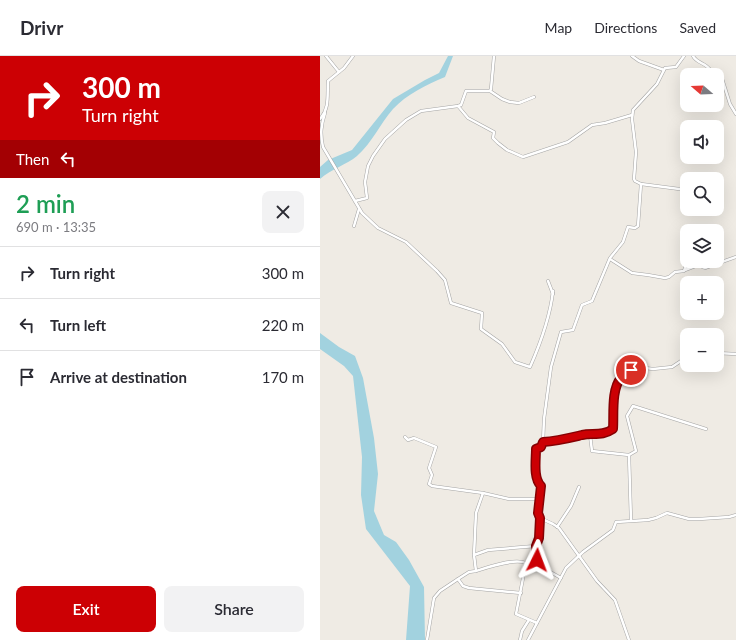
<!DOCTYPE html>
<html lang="en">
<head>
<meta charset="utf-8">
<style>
  :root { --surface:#fff; --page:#f2f2f3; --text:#2b2b33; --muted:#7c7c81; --line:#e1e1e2; --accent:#cc0004 }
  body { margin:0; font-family:Lato,sans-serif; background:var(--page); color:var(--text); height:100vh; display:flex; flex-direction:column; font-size:15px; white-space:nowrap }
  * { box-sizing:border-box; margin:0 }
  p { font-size:13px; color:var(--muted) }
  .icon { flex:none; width:22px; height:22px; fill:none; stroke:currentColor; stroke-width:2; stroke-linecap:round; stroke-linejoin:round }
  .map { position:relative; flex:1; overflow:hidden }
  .details { display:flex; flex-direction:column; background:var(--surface); width:320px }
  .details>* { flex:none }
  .guide { background:#cc0004; color:#fff; overflow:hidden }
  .needle { width:26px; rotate:289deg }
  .controls { position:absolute; left:360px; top:12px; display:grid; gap:8px }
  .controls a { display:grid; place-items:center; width:44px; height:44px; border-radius:8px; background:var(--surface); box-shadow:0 4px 16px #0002; font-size:20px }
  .pin { position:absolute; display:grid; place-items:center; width:34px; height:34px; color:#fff; margin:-17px; border:2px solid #fff; border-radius:50%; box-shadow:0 1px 4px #0007 }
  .me { position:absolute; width:44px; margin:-22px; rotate:3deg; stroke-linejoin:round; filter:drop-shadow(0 0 3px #0008) }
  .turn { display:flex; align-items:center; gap:14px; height:84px; padding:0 16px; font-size:18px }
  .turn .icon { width:52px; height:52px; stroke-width:2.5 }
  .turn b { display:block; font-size:28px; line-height:34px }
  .then { display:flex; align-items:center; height:38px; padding:0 16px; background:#0003; gap:8px; font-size:15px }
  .round { display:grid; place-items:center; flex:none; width:42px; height:42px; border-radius:8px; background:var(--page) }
  .overview { display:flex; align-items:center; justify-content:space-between; height:68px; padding:0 16px }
  h1 { font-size:24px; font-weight:600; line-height:30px; color:#1e9e55 }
  .primary-button { display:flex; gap:8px; margin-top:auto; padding:8px 16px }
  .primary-button a { flex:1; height:46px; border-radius:8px; background:var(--accent); color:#fff; font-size:16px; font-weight:600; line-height:46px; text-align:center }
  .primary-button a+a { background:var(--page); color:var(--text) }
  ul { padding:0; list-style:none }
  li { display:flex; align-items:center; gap:12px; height:52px; padding:0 16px; border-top:1px solid var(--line) }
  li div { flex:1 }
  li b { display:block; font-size:15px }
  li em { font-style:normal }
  header { display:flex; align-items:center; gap:24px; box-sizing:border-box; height:56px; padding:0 20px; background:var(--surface); border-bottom:1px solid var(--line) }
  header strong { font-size:19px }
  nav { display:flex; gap:22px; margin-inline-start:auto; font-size:14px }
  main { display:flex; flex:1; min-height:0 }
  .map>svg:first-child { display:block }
  .water { fill:#a2d2df }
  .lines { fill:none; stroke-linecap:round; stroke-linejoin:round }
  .minor-casing { stroke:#a5a5a5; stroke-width:3.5 }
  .minor { stroke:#fff; stroke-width:2.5 }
  .route-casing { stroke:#850003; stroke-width:10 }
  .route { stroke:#cc0004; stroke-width:7 }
</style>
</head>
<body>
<header>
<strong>Drivr</strong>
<nav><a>Map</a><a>Directions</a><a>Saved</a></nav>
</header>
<main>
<section class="details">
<div class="guide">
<div class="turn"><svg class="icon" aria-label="right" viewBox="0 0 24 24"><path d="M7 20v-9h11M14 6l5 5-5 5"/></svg><div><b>300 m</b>Turn right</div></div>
<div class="then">Then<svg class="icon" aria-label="left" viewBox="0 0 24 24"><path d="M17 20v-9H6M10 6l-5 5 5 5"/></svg></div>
</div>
<div class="overview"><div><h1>2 min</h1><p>690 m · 13:35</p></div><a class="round"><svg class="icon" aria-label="close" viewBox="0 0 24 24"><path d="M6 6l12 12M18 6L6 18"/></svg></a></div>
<ul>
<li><svg class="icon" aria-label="right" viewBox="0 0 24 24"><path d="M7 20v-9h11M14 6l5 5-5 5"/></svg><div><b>Turn right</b></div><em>300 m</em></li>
<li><svg class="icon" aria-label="left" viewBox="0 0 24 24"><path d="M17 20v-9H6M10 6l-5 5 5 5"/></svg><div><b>Turn left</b></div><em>220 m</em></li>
<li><svg class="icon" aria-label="arrive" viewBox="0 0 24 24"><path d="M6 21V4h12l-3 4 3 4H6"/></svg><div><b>Arrive at destination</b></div><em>170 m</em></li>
</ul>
<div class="primary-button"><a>Exit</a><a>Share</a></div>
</section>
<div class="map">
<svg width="416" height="584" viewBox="0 0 416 584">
  <rect width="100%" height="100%" fill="#efebe4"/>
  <!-- water -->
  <g class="water">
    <path d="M128,0h5l-8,21c-19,8 -38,17 -52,32 -13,15 -21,34 -36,47 -11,9 -26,13 -37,23v-12l8,-7 24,-10 41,-51 32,-19 14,-7z"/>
    <polygon points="0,277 19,291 35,300 43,322 54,382 58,418 54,455 64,479 76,486 89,504 104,531 105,584 86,584 90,530 46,473 41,439 42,401 33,320 24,310 0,293"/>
  </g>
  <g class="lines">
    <!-- minor casing -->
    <g class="minor-casing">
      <g id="minor">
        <polyline points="6,0 19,16"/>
        <polyline points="312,0 319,5 344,14"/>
        <path d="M373,0c4,8 13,6 18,15h7l2,1 10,32 6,10"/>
        <polyline points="170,35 171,33 174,0"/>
        <polyline points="138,50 148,62 174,76 173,82 178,87 187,94 203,101 248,86 272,69 285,67 312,59"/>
        <path d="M5,57c-4,12 -5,21 -2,34l39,66 16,15 28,14 31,29 8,9 6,23 31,10 -1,16 21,15 13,18 15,5c11,-25 20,-49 23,-76"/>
        <path d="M0,63c10,-11 7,-24 8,-38l16,-13 9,-12"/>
        <polyline points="321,128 367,134"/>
        <polyline points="35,145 47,142 45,126 48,110 53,100 65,83 86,64 101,55 138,50 141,49 146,35 170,35 182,43 190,46 199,47 214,41"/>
        <polyline points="34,170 39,153"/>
        <polyline points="290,203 312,217 328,219 345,222 349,221 355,216 364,215 367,205"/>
        <polyline points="365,214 378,209 385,212 416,201"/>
        <polyline points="228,225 233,238"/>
        <polyline points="397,297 416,298"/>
        <polyline points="270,379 272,395 309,399"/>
        <polyline points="85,381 88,384 94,382 116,391 109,412 112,419 109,428 112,430 163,437 189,443 220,443"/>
        <path d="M223,386c14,-1 26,-4 39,-7 11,-2 21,1 31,-6l-1,-17 5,-25 3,-9 11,-8 7,-3 15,2 19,-2 15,-10"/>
        <path d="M163,437l-7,20 -2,42 2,16c12,-4 38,-13 50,-8"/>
        <polyline points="220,462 219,482 216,490 217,505 218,509 241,522"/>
        <polyline points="311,464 309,399 316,395 307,360 313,350 386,373"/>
        <polyline points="237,471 251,450 259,431"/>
        <polyline points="154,499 168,494 216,490"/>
        <polyline points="217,505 206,507 196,558 217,567"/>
        <polyline points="156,515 149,516 138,523 143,530 149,532 201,537"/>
        <polyline points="107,584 114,542 120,535 138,523"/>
        <polyline points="200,584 202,575 209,564"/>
        <polyline points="208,584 246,512 263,496 293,474 296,466 328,464 336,462 347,457 369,463 379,463 409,461 416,459"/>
        <path d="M309,584l-14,-40 -18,-19 -38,-53 -6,-4 -13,-6 -2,-5 3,-26c-8,-9 -5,-27 -5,-38l5,-2 2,-5 1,-23 7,-52 10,-35 12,-2 9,-25 10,-4 18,-43 13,-16 5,-15 7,1 3,-2 3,-42 -6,-3 -1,-2 2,-27 -4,-33 1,-9 24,-26 8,-16 11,-1 8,-11"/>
      </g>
    </g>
    <!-- minor -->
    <use href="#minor" class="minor"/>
  </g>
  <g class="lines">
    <!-- route casing -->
    <g class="route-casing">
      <path id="route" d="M217,504l-1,-14 3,-8 1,-20 -2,-5 3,-27c-8,-8 -5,-26 -5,-37l5,-2 2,-5c14,-1 26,-4 39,-7 11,-2 21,1 31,-6 1,-14 -2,-40 8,-51 2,-3 7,-5 10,-8"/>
    </g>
    <!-- route -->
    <use href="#route" class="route"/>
  </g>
</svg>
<div class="controls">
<a><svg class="needle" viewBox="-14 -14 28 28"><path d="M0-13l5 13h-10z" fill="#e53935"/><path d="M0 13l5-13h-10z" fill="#7c7c81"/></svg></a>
<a><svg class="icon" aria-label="sound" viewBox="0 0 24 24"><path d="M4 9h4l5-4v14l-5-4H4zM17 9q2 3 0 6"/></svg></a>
<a><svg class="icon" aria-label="search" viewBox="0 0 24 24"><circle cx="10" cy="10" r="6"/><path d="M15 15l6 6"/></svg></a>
<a><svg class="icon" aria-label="layers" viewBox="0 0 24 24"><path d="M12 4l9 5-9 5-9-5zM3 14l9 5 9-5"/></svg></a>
<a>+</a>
<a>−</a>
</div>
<div class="pin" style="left:311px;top:314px;background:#d93025"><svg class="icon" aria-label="arrive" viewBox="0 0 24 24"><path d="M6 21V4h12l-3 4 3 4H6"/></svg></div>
<svg class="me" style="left:217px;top:504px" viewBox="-20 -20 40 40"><path d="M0-17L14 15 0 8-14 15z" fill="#cc0004" stroke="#fff" stroke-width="4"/></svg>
</div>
</main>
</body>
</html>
